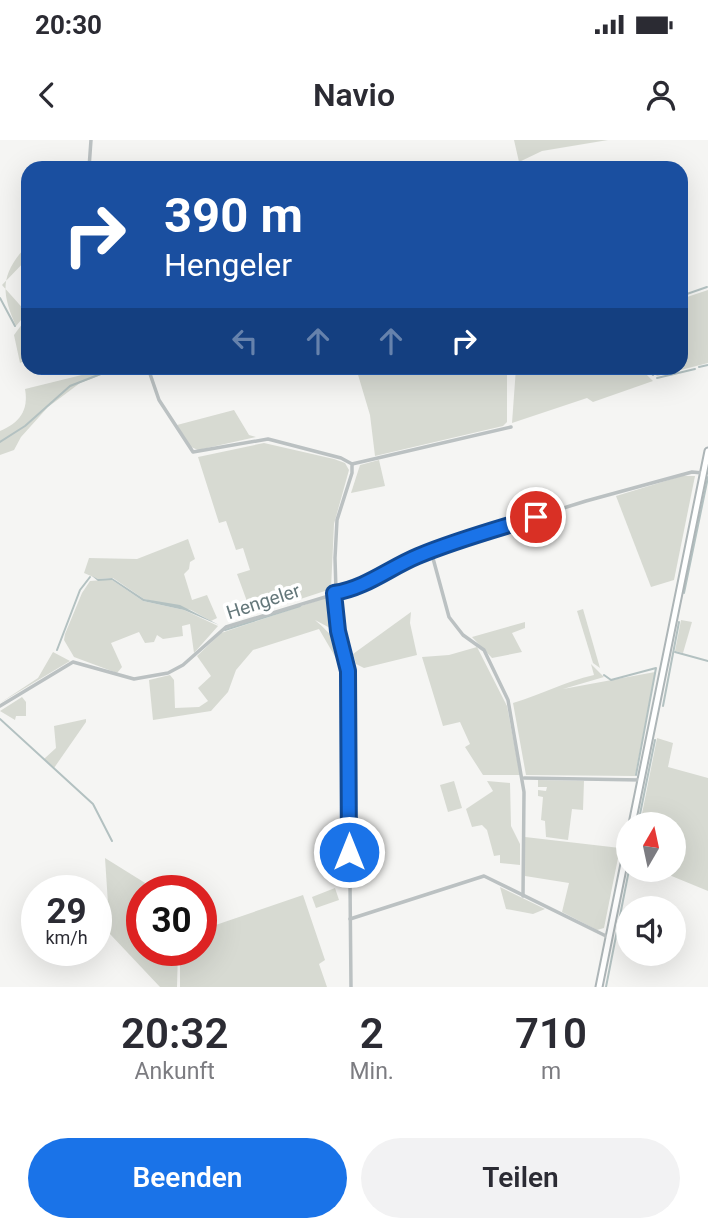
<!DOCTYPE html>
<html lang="de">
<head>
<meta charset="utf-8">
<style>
  :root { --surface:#fff; --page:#f2f2f3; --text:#2b2b33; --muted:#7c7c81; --accent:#1a73e8 }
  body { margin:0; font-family:Roboto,sans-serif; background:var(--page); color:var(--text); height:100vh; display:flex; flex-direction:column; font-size:26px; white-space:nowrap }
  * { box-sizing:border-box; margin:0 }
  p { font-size:23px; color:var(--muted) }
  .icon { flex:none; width:38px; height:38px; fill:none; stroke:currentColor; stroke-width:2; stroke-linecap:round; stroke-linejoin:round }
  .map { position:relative; height:847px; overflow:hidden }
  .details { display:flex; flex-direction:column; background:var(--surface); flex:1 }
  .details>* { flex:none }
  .hud { position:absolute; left:21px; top:21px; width:667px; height:214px; border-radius:21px; box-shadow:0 7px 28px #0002; background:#1a4fa0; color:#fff; overflow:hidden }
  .needle { width:46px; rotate:9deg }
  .buttons { position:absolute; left:616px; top:672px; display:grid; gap:14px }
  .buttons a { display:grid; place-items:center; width:70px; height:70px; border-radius:50%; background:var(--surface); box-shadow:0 7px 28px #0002; font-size:35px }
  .speed { position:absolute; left:21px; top:735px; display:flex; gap:14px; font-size:35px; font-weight:700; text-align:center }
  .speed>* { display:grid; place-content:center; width:91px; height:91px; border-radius:50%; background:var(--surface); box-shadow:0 7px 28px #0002; line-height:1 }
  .speed small { font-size:18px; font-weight:400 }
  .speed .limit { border:10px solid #d22; background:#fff; color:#111 }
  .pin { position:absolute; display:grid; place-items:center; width:60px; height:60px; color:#fff; margin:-30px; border:4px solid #fff; border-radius:50%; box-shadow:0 2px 7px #0007 }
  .me { position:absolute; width:77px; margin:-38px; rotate:0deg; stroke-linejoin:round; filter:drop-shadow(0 0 5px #0008) }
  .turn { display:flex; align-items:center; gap:24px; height:147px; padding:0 28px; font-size:32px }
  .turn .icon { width:91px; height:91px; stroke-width:2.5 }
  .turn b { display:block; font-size:49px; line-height:60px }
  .lanes { display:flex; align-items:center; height:66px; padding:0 28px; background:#0003; justify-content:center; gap:35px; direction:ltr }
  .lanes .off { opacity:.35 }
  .eta { display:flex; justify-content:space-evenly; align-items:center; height:119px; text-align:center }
  .eta b { font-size:42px; font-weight:600; line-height:49px }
  .cta { display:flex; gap:14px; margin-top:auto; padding:14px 28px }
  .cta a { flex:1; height:80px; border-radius:42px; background:var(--accent); color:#fff; font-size:28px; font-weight:600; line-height:80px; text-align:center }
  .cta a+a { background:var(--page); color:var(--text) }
  .status { display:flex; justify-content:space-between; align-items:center; height:49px; padding:0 35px; background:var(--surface); direction:ltr }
  .status svg { height:19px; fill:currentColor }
  header { display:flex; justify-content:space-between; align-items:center; height:91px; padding:0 28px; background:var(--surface); font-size:32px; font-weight:600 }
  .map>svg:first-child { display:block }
  .green { fill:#d7dad2 }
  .water { fill:#b3c1c1 }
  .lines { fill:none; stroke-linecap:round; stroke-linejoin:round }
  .stream { stroke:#b3c1c1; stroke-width:2 }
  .secondary-casing { stroke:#adb5b7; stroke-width:9 }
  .street { stroke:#bbc1c2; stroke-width:3.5 }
  .secondary { stroke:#fff; stroke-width:5 }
  .route-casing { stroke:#114b97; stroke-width:18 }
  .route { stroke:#1a73e8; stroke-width:12 }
  .labels { text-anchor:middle; stroke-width:7; stroke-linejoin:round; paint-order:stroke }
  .street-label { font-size:19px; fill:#64777a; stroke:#fff }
</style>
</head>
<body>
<div class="status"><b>20:30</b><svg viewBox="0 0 49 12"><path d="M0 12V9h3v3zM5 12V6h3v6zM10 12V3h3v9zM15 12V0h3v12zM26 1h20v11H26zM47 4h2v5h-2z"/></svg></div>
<header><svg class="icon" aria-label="back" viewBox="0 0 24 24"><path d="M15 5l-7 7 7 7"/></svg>Navio<svg class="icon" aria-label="person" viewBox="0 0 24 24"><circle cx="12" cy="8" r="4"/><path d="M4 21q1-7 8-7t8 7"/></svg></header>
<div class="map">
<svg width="708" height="847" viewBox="0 0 708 847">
  <rect width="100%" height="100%" fill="#f5f5f3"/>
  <!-- green -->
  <g class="green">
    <polygon points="514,0 608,0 542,11 519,22"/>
    <path d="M28,104v14l-26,27 25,28 -11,13c-16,-36 -15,-52 12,-82z"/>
    <polygon points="708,150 708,223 657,236 648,228 681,228 681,159"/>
    <polygon points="28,176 28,219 20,223 14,195"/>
    <path d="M110,228l4,2 -34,13 -32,24 -27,30 -7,13 -14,5v-24c19,-8 29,-20 25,-42z"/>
    <polygon points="356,228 507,228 507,282 503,286 375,316 370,275"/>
    <polygon points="516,228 640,228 653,241 593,262 587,258 512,283"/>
    <polygon points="234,270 249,295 256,297 198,310 191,307 177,285"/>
    <polygon points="264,303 334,319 345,323 349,330 334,384 331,449 252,475 237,434 250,430 243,408 236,410 226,381 219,383 198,317"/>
    <polygon points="379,320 385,346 351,353 360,325"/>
    <polygon points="682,336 695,336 674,440 651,447 616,356"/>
    <polygon points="188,399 195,419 190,422 189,429 184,434 192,460 207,455 217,478 211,481 191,470 144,459 113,438 98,439 84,433 89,418 137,419"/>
    <polygon points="103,440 112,440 143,461 184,470 218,486 194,513 190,484 182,486 183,496 163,499 157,495 154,502 145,503 139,492 111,503 122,527 117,533 74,517 64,500 65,494 82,453 90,441"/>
    <path d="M328,457l4,3 1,25 -3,3 -15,-8c16,14 32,29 29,52l-25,-43 -66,21 -17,20 -8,22 -17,19 -58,9 -4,-40 21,-5 4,5 1,28 24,-1 9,-6 -10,-13 13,-12 -14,-20 24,-23z"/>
    <polygon points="583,469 600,528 593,523 577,471"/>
    <polygon points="411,472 410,483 417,515 364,528 356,524 353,514"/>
    <polygon points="681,480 692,482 683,513 675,511"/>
    <polygon points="525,482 525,488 512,493 522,512 492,518 472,497"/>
    <polygon points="477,507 507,566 520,635 483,635 465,607 470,604 460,582 443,586 422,517 449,515"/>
    <polygon points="53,512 70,521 0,563 38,538"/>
    <path d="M591,524l13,13 -41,12 92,-17 -20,104 -109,-1 -13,-72c30,-9 51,-21 81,-28z"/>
    <polygon points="22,557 26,562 26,576 16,576 15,580 0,571"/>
    <polygon points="86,579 86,582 54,628 44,619 56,608 54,586"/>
    <polygon points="657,598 673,603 668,627 708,638 708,751 657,730 674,730 674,684 640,684"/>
    <polygon points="538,640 584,641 583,670 572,669 568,700 546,697 545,681 541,680 543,657 538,656 538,650 546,651 547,647 538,647"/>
    <polygon points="454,641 462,668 448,672 440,645"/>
    <polygon points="487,641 510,643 511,686 520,704 520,725 500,723 500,715 494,716 487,690 482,685 472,687 466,669 493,651"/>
    <polygon points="525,697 620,708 604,788 597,790 562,772 569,743 525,736"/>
    <polygon points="105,718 158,751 142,751 142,810 178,810 177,847 160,847 110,794"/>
    <polygon points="500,747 545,769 533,774 506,769"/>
    <polygon points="335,748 339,760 316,768 312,757"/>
    <polygon points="303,755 325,820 319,824 327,847 180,847 180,810 201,810 201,790"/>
  </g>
  <!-- water -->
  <polygon class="water" points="92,436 98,439 112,438 144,459 180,465 219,485 184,470 143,461 112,440 98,441"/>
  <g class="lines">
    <!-- stream -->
    <g class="stream">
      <polyline points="681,156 707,147"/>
      <polyline points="0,158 15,186"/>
      <polyline points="699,227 708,225"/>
      <polyline points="645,228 653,235"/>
      <polyline points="657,238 695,229"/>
      <polyline points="0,302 25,286 70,246 116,228"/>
      <polyline points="684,453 708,337"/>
      <polyline points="327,458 333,462 335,481"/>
      <polyline points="336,488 336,497 341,508"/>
      <polyline points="225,490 300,466"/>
      <polyline points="57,510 80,450 90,437"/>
      <polyline points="675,512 708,521"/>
      <polyline points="348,515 350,534"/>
      <polyline points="604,535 611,540 656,528 636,635"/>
      <polyline points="663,566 679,482"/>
      <polyline points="0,579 93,664 112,701"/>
      <polyline points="638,684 655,600"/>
      <polyline points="606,847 629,730"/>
    </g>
    <!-- secondary casing -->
    <g class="secondary-casing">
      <g id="secondary">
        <polyline points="632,684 708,311"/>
        <polyline points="599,847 628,704"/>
      </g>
    </g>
    <!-- street -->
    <g class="street">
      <polyline points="89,28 91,0"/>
      <polyline points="148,228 159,260 193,312 268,299 341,318 352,324 352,333 337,380 335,418 337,485 348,531 351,847"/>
      <polyline points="352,324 511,287"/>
      <polyline points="431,411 449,477 463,495 484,510 508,560 524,652 523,756"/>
      <polyline points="0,566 73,522 134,539 168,533 183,525 226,487 355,448 407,421 442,406 586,361 692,332 703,333"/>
      <polyline points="524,638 641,640"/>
      <polyline points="350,779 484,736 608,797"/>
    </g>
    <!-- secondary -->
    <use href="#secondary" class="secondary"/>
  </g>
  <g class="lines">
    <!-- route casing -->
    <g class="route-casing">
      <path id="route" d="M349,712l-1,-181 -10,-40 -4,-38c32,-5 55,-25 84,-37 38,-16 79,-27 118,-39"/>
    </g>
    <!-- route -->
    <use href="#route" class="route"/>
  </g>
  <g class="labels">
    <!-- street labels -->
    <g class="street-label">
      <text transform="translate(263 461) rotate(-18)" y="7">Hengeler</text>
    </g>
  </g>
</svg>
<div class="buttons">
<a><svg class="needle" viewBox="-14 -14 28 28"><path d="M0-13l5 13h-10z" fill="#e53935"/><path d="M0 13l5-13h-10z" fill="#7c7c81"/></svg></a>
<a><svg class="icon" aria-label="sound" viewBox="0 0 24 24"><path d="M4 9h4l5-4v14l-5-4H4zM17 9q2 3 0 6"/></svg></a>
</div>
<div class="speed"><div>29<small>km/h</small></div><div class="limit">30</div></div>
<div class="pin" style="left:536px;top:377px;background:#d93025"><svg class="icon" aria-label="arrive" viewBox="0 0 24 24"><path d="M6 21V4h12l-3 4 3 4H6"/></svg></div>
<svg class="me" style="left:349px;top:712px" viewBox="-20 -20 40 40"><circle r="17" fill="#1a73e8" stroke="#fff" stroke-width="3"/><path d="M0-11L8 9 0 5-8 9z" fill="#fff"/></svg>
<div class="hud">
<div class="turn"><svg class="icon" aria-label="right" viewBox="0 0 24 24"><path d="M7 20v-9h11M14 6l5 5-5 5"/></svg><div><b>390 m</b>Hengeler</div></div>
<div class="lanes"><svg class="icon off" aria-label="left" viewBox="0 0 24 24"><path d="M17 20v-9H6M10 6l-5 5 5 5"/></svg><svg class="icon off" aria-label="ahead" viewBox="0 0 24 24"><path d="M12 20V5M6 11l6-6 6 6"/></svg><svg class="icon off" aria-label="ahead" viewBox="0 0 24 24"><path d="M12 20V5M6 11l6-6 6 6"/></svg><svg class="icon" aria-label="right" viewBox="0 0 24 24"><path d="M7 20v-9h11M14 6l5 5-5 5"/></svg></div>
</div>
</div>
<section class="details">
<div class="eta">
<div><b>20:32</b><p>Ankunft</p></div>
<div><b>2</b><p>Min.</p></div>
<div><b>710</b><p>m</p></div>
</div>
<div class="cta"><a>Beenden</a><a>Teilen</a></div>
</section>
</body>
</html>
